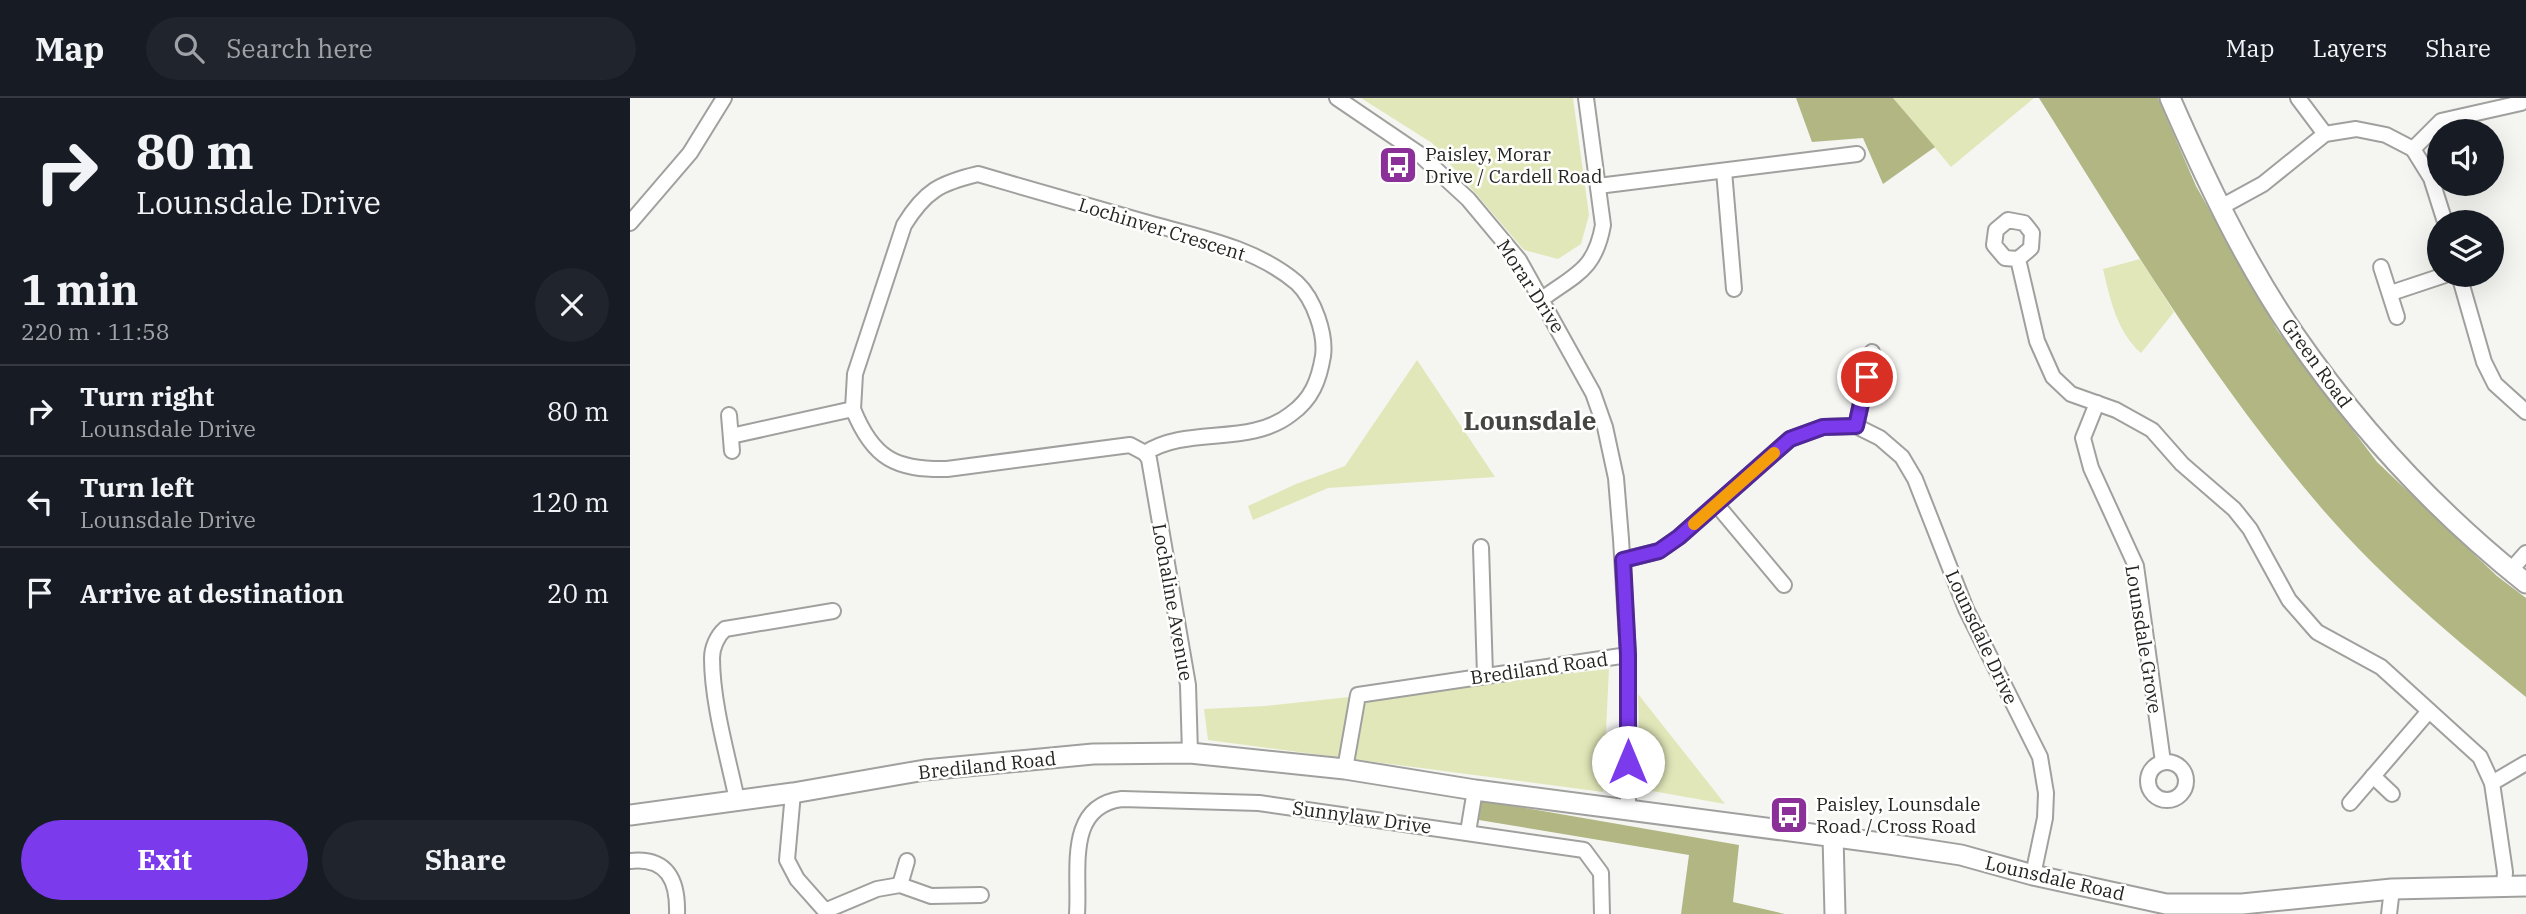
<!DOCTYPE html>
<html lang="en">
<head>
<meta charset="utf-8">
<style>
  :root { --surface:#171b24; --page:#20242c; --text:#f1f3f6; --muted:#9ea1a6; --line:#363941; --accent:#7c3aed }
  body { margin:0; font-family:"IBM Plex Serif",serif; background:var(--page); color:var(--text); height:100vh; display:flex; flex-direction:column; font-size:26px; white-space:nowrap }
  * { box-sizing:border-box; margin:0 }
  p { font-size:23px; color:var(--muted) }
  .icon { flex:none; width:38px; height:38px; fill:none; stroke:currentColor; stroke-width:2; stroke-linecap:round; stroke-linejoin:round }
  .map { position:relative; flex:1; overflow:hidden }
  .side { display:flex; flex-direction:column; background:var(--surface); width:630px }
  .side>* { flex:none }
  .guide { background:#171b24; color:var(--text); overflow:hidden }
  .tools { position:absolute; left:1797px; top:21px; display:grid; gap:14px }
  .tools a { display:grid; place-items:center; width:77px; height:77px; border-radius:50%; background:var(--surface); box-shadow:0 7px 28px #0002; font-size:35px }
  .pin { position:absolute; display:grid; place-items:center; width:60px; height:60px; color:#fff; margin:-30px; border:4px solid #fff; border-radius:50%; box-shadow:0 2px 7px #0007 }
  .me { position:absolute; width:77px; margin:-38px; rotate:0deg; stroke-linejoin:round; filter:drop-shadow(0 0 5px #0008) }
  .turn { display:flex; align-items:center; gap:24px; height:147px; padding:0 21px; font-size:32px }
  .turn .icon { width:91px; height:91px; stroke-width:2.5 }
  .turn b { display:block; font-size:49px; line-height:60px }
  .round { display:grid; place-items:center; flex:none; width:74px; height:74px; border-radius:37px; background:var(--page) }
  .head { display:flex; align-items:center; justify-content:space-between; height:119px; padding:0 21px }
  h1 { font-size:42px; font-weight:700; line-height:52px }
  .cta { display:flex; gap:14px; margin-top:auto; padding:14px 21px }
  .cta a { flex:1; height:80px; border-radius:42px; background:var(--accent); color:#fff; font-size:28px; font-weight:700; line-height:80px; text-align:center }
  .cta a+a { background:var(--page); color:var(--text) }
  ul { padding:0; list-style:none }
  li { display:flex; align-items:center; gap:21px; height:91px; padding:0 21px; border-top:2px solid var(--line) }
  li div { flex:1 }
  li b { display:block; font-size:26px }
  li em { font-style:normal }
  header { display:flex; align-items:center; gap:42px; box-sizing:border-box; height:98px; padding:0 35px; background:var(--surface); border-bottom:2px solid var(--line) }
  header strong { font-size:33px }
  nav { display:flex; gap:38px; margin-inline-start:auto; font-size:24px }
  .search { width:490px; height:63px; background:var(--page); display:flex; align-items:center; gap:18px; box-sizing:border-box; padding:0 24px; border-radius:38px; color:var(--muted); font-size:26px }
  main { display:flex; flex:1; min-height:0 }
  .map>svg:first-child { display:block }
  .green { fill:#e2e7b9 }
  .forest { fill:#b2b683 }
  .lines { fill:none; stroke-linecap:round; stroke-linejoin:round }
  .street-casing { stroke:#a0a19e; stroke-width:18 }
  .secondary-casing { stroke:#a0a19e; stroke-width:23 }
  .street { stroke:#fff; stroke-width:14 }
  .secondary { stroke:#fff; stroke-width:19 }
  .route-casing { stroke:#51269a; stroke-width:18 }
  .route { stroke:#7c3aed; stroke-width:12 }
  .slow { stroke:#f59e0b; stroke-width:12 }
  .labels { text-anchor:middle; stroke-width:5; stroke-linejoin:round; paint-order:stroke }
  .poi-label { font-size:19px; fill:#252524; stroke:#fffffe; text-anchor:start }
  .street-label { font-size:19px; fill:#252524; stroke:#fffffe }
  .district-label { font-size:26px; font-weight:bold; fill:#454542; stroke:#fffffe }
</style>
</head>
<body>
<header>
<strong>Map</strong>
<div class="search"><svg class="icon" aria-label="search" viewBox="0 0 24 24"><circle cx="10" cy="10" r="6"/><path d="M15 15l6 6"/></svg>Search here</div>
<nav><a>Map</a><a>Layers</a><a>Share</a></nav>
</header>
<main>
<section class="side">
<div class="guide">
<div class="turn"><svg class="icon" aria-label="right" viewBox="0 0 24 24"><path d="M7 20v-9h11M14 6l5 5-5 5"/></svg><div><b>80 m</b>Lounsdale Drive</div></div>
</div>
<div class="head"><div><h1>1 min</h1><p>220 m · 11:58</p></div><a class="round"><svg class="icon" aria-label="close" viewBox="0 0 24 24"><path d="M6 6l12 12M18 6L6 18"/></svg></a></div>
<ul>
<li><svg class="icon" aria-label="right" viewBox="0 0 24 24"><path d="M7 20v-9h11M14 6l5 5-5 5"/></svg><div><b>Turn right</b><p>Lounsdale Drive</p></div><em>80 m</em></li>
<li><svg class="icon" aria-label="left" viewBox="0 0 24 24"><path d="M17 20v-9H6M10 6l-5 5 5 5"/></svg><div><b>Turn left</b><p>Lounsdale Drive</p></div><em>120 m</em></li>
<li><svg class="icon" aria-label="arrive" viewBox="0 0 24 24"><path d="M6 21V4h12l-3 4 3 4H6"/></svg><div><b>Arrive at destination</b></div><em>20 m</em></li>
</ul>
<div class="cta"><a>Exit</a><a>Share</a></div>
</section>
<div class="map">
<svg width="1896" height="816" viewBox="0 0 1896 816">
  <rect width="100%" height="100%" fill="#f5f6f2"/>
  <!-- green -->
  <g class="green">
    <polygon points="731,0 943,0 959,117 951,146 928,161 894,152 802,45"/>
    <polygon points="1263,0 1404,0 1321,69"/>
    <path d="M1510,161l34,53 -33,41c-24,-21 -31,-54 -38,-84z"/>
    <polygon points="787,262 865,379 698,390 623,422 618,408 666,386 715,368"/>
    <polygon points="979,571 973,694 578,642 574,611 635,608"/>
    <polygon points="1008,596 1095,706 1022,693 1010,674"/>
  </g>
  <!-- forest -->
  <g class="forest">
    <polygon points="1166,0 1263,0 1305,49 1253,86 1233,40 1182,44"/>
    <path d="M1409,0h119l38,88 81,144 100,132 120,114 29,22v99c-70,-57 -142,-117 -202,-186 -110,-127 -196,-271 -285,-413z"/>
    <polygon points="850,702 1109,747 1103,804 1155,816 1051,816 1059,757 849,722"/>
  </g>
  <g class="lines">
    <!-- street casing -->
    <g class="street-casing">
      <g id="street">
        <polyline points="707,0 788,55 838,101 889,162 963,295 975,329 986,380 991,441 998,557 998,712"/>
        <polyline points="1668,0 1695,36"/>
        <polyline points="1783,51 1811,23 1891,5 1895,0"/>
        <polyline points="1094,73 1104,191"/>
        <polyline points="968,88 1227,56"/>
        <polyline points="1591,109 1633,86 1695,36 1726,31 1756,37 1783,51 1801,80 1815,124"/>
        <polyline points="0,125 60,55 94,0"/>
        <polyline points="1388,161 1401,150 1402,135 1394,125 1378,122 1366,132 1364,147 1375,160 1388,161 1407,243 1423,279 1441,296 1486,312 1522,332 1552,366 1604,411 1620,431 1659,502 1687,534 1751,569 1850,659 1862,685 1875,774 1874,787"/>
        <polyline points="1751,169 1767,219"/>
        <polyline points="1829,177 1854,264 1865,286 1896,314"/>
        <polyline points="1761,195 1815,177"/>
        <path d="M912,201c34,-25 53,-29 61,-74l-17,-127"/>
        <polyline points="1467,305 1453,340 1461,370 1506,468 1533,664"/>
        <polyline points="99,317 102,353"/>
        <polyline points="1226,328 1242,254"/>
        <path d="M101,338l122,-27 2,-35 49,-149c21,-34 36,-42 74,-51 54,16 108,31 163,47 52,15 113,25 156,62 17,16 29,51 26,73 -4,24 -11,43 -32,58 -42,33 -103,11 -146,39l-15,-8 -183,24c-51,1 -74,-10 -94,-60"/>
        <polyline points="515,355 519,361 558,587 560,655"/>
        <polyline points="1087,407 1154,487"/>
        <polyline points="851,449 855,577"/>
        <polyline points="993,462 1029,453 1049,439 1160,341 1193,329 1226,328 1250,340 1272,359 1285,381 1336,511 1410,659 1416,695 1415,720 1403,777"/>
        <polyline points="1880,473 1896,455"/>
        <circle cx="1537" cy="683" r="19"/>
        <polyline points="715,671 728,597 998,557"/>
        <polyline points="1743,678 1762,696"/>
        <polyline points="1862,685 1896,665"/>
        <polyline points="163,695 157,762 167,781 198,816"/>
        <path d="M107,702c-9,-43 -25,-97 -25,-142 0,-10 5,-22 13,-29l108,-18"/>
        <polyline points="1720,705 1799,613"/>
        <polyline points="838,734 845,692"/>
        <path d="M0,763c38,-4 48,20 47,53"/>
        <polyline points="270,787 277,763"/>
        <polyline points="197,812 247,791 270,787 301,798 351,797"/>
        <path d="M447,816c3,-43 -12,-108 45,-115l137,4 325,47 17,23 1,41"/>
        <polyline points="1759,816 1762,791"/>
      </g>
    </g>
    <!-- secondary casing -->
    <g class="secondary-casing">
      <g id="secondary">
        <path d="M1540,0c35,80 74,163 124,236 64,93 144,179 232,249"/>
        <polyline points="0,717 163,695 295,672 463,656 560,655 715,671 845,692 1259,746 1331,757 1403,777 1536,806 1612,806 1762,791 1896,788"/>
        <polyline points="1203,738 1205,816"/>
      </g>
    </g>
    <!-- street -->
    <use href="#street" class="street"/>
    <!-- secondary -->
    <use href="#secondary" class="secondary"/>
  </g>
  <g class="lines">
    <!-- route casing -->
    <g class="route-casing">
      <polyline id="route" points="998,664 998,557 993,462 1029,453 1049,439 1160,341 1193,329 1226,328 1237,279"/>
    </g>
    <!-- route -->
    <use href="#route" class="route"/>
    <!-- slow -->
    <polyline class="slow" points="1064,426 1144,355"/>
  </g>
  <!-- icons -->
  <defs>
    <g id="bus-square" transform="scale(2.0125)"><rect x="-9" y="-9" width="18" height="18" rx="4" fill="#8b2f99" stroke="#fffffe"/><path d="M-5-6H5V4H4V6H2V4H-2V6H-4V4H-5ZM-3.5-4V0h7V-4ZM-3.5 1.2v1.5H-2V1.2ZM2 1.2v1.5H3.5V1.2Z" fill="#fff"/></g>
  </defs>
  <g fill-rule="evenodd">
    <use href="#bus-square" x="768" y="67"/>
    <use href="#bus-square" x="1159" y="717"/>
  </g>
  <g class="labels">
    <!-- poi labels -->
    <g class="poi-label">
      <text x="795" y="63">Paisley, Morar<tspan x="795" dy="22">Drive / Cardell Road</tspan></text>
      <text x="1186" y="713">Paisley, Lounsdale<tspan x="1186" dy="22">Road / Cross Road</tspan></text>
    </g>
    <!-- street labels -->
    <g class="street-label">
      <text transform="translate(532 131) rotate(17)" y="7">Lochinver Crescent</text>
      <text transform="translate(901 188) rotate(57)" y="7">Morar Drive</text>
      <text transform="translate(1687 265) rotate(54)" y="7">Green Road</text>
      <text transform="translate(543 504) rotate(80)" y="7">Lochaline Avenue</text>
      <text transform="translate(1352 539) rotate(65)" y="7">Lounsdale Drive</text>
      <text transform="translate(1514 541) rotate(81)" y="7">Lounsdale Grove</text>
      <text transform="translate(909 570) rotate(-8)" y="7">Brediland Road</text>
      <text transform="translate(357 667) rotate(-6)" y="7">Brediland Road</text>
      <text transform="translate(732 719) rotate(8)" y="7">Sunnylaw Drive</text>
      <text transform="translate(1425 780) rotate(13)" y="7">Lounsdale Road</text>
    </g>
    <!-- district labels -->
    <g class="district-label">
      <text x="900" y="332">Lounsdale</text>
    </g>
  </g>
</svg>
<div class="tools">
<a><svg class="icon" aria-label="sound" viewBox="0 0 24 24"><path d="M4 9h4l5-4v14l-5-4H4zM17 9q2 3 0 6"/></svg></a>
<a><svg class="icon" aria-label="layers" viewBox="0 0 24 24"><path d="M12 4l9 5-9 5-9-5zM3 14l9 5 9-5"/></svg></a>
</div>
<div class="pin" style="left:1237px;top:279px;background:#d93025"><svg class="icon" aria-label="arrive" viewBox="0 0 24 24"><path d="M6 21V4h12l-3 4 3 4H6"/></svg></div>
<svg class="me" style="left:998px;top:664px" viewBox="-20 -20 40 40"><circle r="19" fill="#fff"/><path d="M0-13L10 11 0 6-10 11z" fill="#7c3aed"/></svg>
</div>
</main>
</body>
</html>
